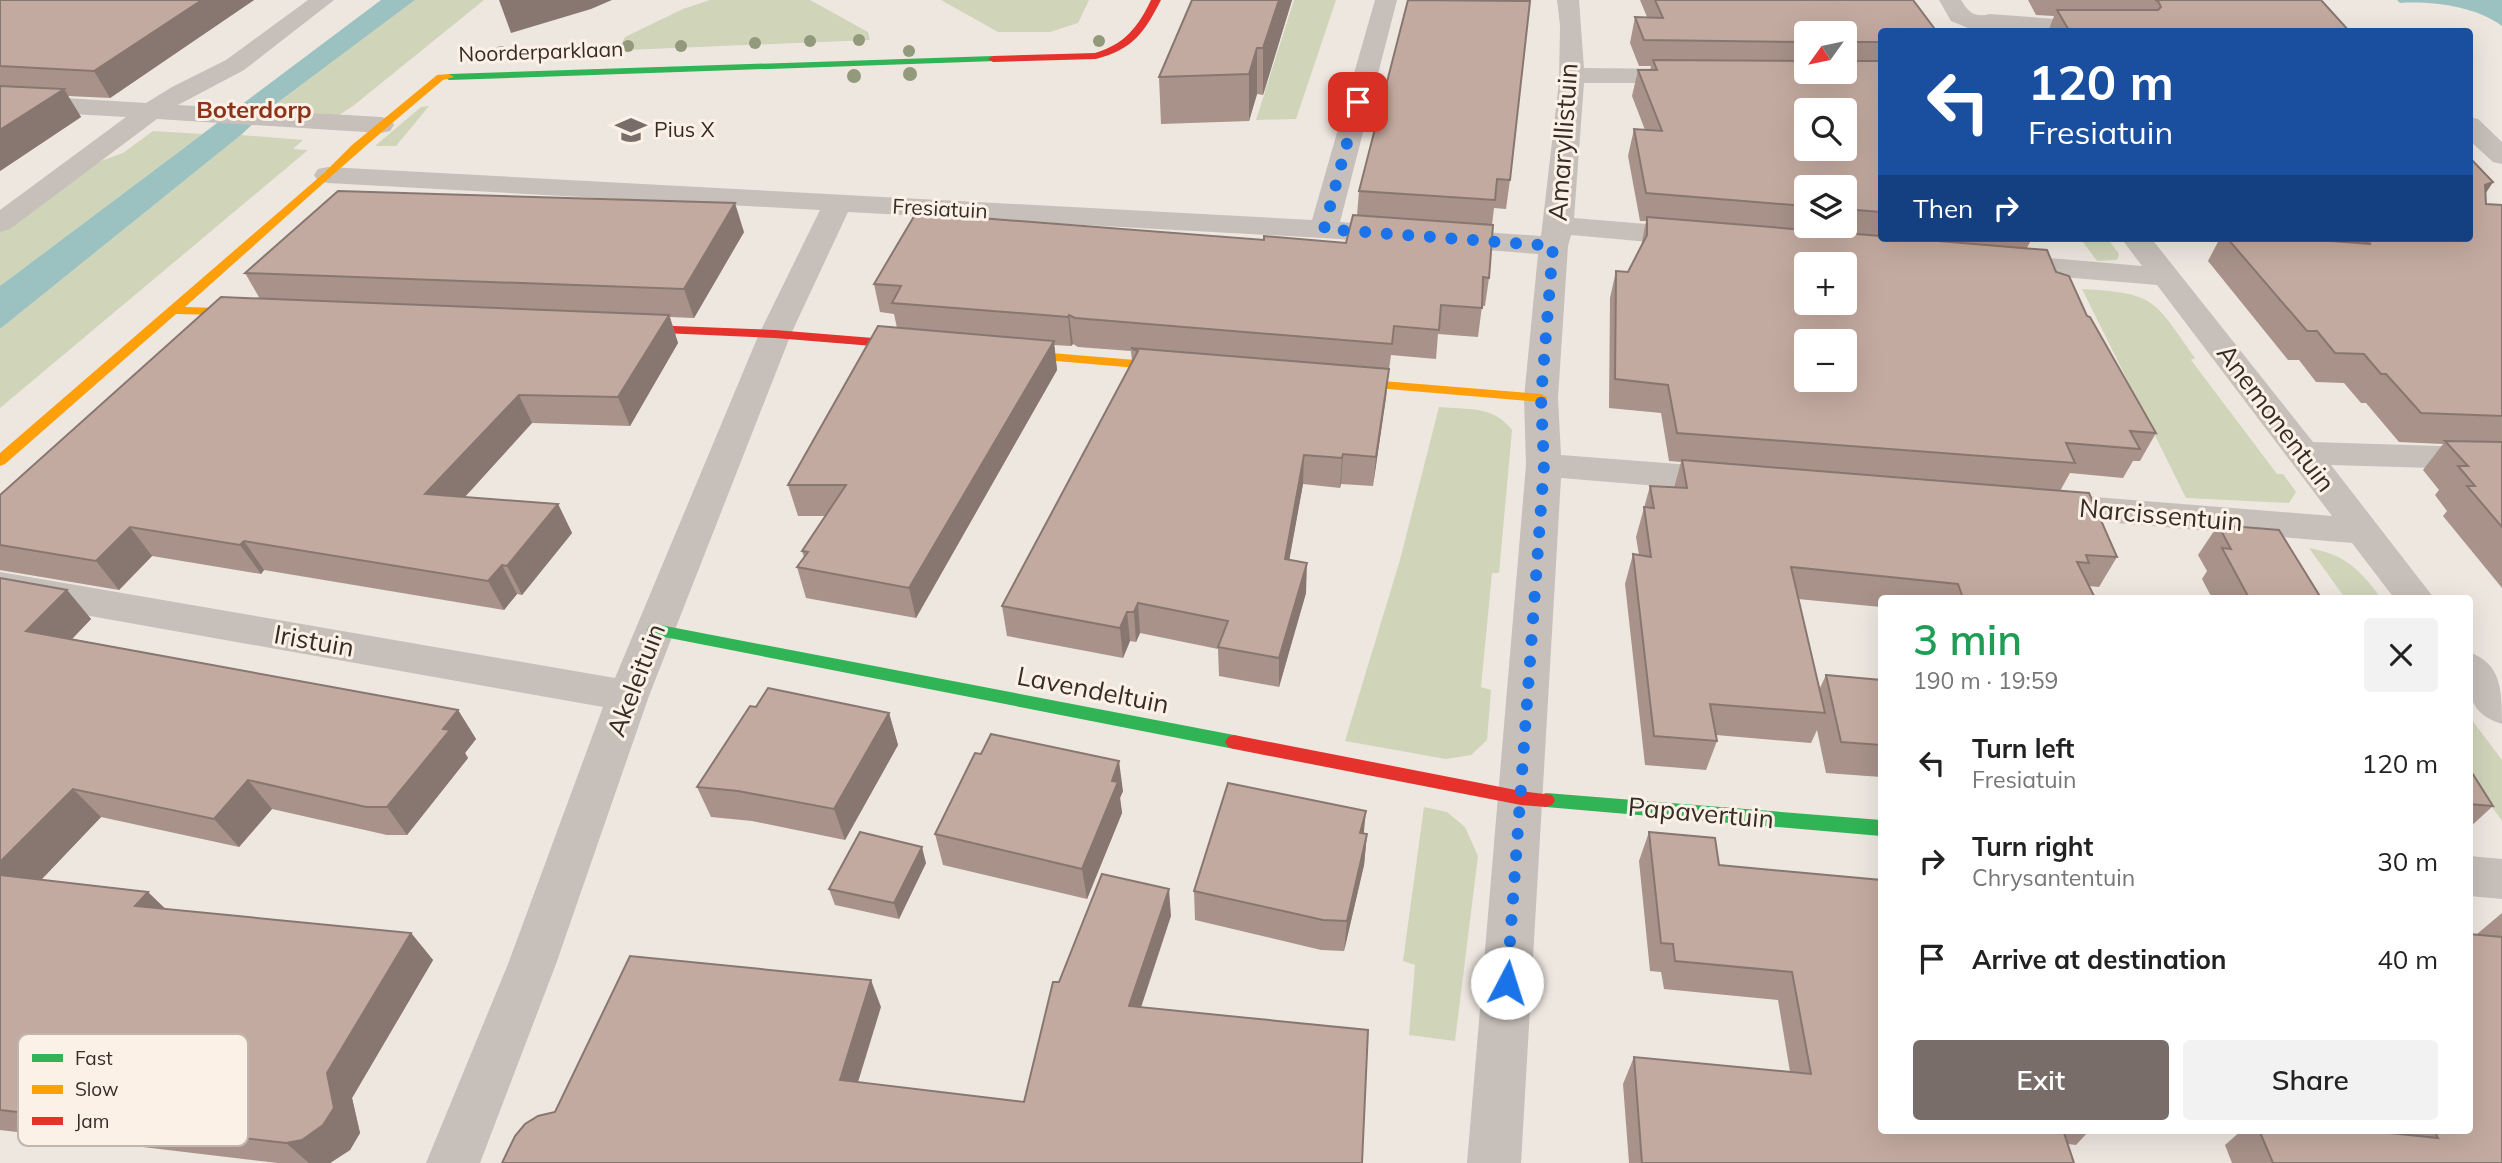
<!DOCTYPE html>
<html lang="en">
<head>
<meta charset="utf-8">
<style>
  :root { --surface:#fff; --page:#f2f2f2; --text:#222; --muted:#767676; --accent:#786d68 }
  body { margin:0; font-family:Mulish,sans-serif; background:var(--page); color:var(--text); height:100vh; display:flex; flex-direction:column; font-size:26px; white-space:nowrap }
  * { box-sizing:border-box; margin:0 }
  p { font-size:23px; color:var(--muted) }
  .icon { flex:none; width:38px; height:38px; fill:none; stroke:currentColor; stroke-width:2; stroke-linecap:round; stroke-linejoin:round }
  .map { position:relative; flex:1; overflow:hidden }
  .details { position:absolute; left:1878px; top:595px; width:595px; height:539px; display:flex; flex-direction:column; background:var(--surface); border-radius:7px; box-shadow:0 7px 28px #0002 }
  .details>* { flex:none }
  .banner { position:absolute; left:1878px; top:28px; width:595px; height:214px; border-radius:7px; box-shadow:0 7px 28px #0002; background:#1a4fa0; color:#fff; overflow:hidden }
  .needle { width:46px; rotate:237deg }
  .tools { position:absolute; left:1794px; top:21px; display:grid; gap:14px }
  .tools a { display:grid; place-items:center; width:63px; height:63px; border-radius:7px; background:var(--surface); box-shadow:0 7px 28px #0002; font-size:35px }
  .pin { position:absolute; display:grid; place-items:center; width:60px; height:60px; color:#fff; margin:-30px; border-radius:14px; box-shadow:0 4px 10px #0006 }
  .me { position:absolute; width:77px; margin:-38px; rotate:5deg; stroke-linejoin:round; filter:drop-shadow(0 0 5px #0008) }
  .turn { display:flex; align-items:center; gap:24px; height:147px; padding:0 35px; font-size:32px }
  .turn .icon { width:91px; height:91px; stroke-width:2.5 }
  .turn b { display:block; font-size:49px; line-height:60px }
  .then { display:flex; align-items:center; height:66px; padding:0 35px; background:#0003; gap:14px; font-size:26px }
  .round { display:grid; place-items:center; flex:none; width:74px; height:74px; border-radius:7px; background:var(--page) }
  .head { display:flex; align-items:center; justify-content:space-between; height:119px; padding:0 35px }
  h1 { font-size:42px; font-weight:600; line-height:52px; color:#1e9e55 }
  .primary-button { display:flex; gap:14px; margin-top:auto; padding:14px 35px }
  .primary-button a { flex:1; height:80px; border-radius:7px; background:var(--accent); color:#fff; font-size:28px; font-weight:600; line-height:80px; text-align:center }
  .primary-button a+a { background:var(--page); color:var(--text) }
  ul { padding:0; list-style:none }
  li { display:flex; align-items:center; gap:21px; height:98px; padding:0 35px }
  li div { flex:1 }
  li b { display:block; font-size:26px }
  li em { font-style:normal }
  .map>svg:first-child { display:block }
  .green { fill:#d0d4b9 }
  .water { fill:#9bc2c0 }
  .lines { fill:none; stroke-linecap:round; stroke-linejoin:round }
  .street { fill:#c7bfb9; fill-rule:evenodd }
  .fast { fill:#30b455; fill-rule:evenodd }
  .slow { fill:#ff9f0a; fill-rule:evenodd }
  .jam { fill:#e5322d; fill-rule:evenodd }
  .tree { fill:#93997b }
  .wall { fill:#a8928a; fill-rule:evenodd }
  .shaded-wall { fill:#887770 }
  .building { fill:#c3aaa0; stroke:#887770; stroke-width:2; fill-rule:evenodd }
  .route { stroke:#1a73e8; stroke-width:12; stroke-dasharray:0 21.6 }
  .labels { text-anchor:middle; stroke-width:6; stroke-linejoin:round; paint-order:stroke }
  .far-street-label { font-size:21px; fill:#382c27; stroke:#fbf1e7 }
  .far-poi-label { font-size:21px; fill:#382c27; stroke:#fbf1e7; text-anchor:start }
  .far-quarter-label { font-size:24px; font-weight:bold; fill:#8e3219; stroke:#fbf1e7 }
  .street-label { font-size:26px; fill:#382c27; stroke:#fbf1e7 }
  .key { fill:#fbf1e7; stroke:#c0b6ad; stroke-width:2 }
  .key-label { font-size:19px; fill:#382c27 }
</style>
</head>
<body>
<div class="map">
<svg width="2502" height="1163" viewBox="0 0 2502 1163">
  <rect width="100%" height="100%" fill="#eee7e0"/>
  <!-- green -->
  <g class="green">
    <polygon points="415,0 484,0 353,106 339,115 269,109"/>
    <polygon points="710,0 810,0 868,32 870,40 625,50 620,47 625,37 683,9"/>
    <polygon points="941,0 1089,0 1078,23 1050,32 998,32"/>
    <polygon points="1294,0 1336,0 1296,119 1256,120"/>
    <polygon points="429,106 396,146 375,146 421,107"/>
    <polygon points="153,131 202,134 0,286 0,224 73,171 123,153"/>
    <polygon points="241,135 303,140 293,149 308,150 0,408 0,329"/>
    <polygon points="2080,238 2107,238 2119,254 2117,260 2097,261"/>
    <path d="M2082,289c74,4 72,11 113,69l-4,2 86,114h6l13,18 -7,11 -103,-5z"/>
    <path d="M1439,407c29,3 54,-2 73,23l-13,143h-7l-11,114 10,3 -4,50 -16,15 -25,4 -101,-18 55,-181z"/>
    <path d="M2309,548c37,7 50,21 72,50h-36z"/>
    <polygon points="2469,716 2502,760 2502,821 2469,775"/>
    <polygon points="1424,807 1447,812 1465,827 1478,856 1455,1041 1409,1035 1415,965 1403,961"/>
  </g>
  <!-- water -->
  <g class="water">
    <polygon points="381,0 415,0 269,109 241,135 0,329 0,286"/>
    <path d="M2397,0h105v26c-27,-20 -70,-25 -102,-23z"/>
  </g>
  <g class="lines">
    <!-- street -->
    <g class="street">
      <polygon points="308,0 334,0 244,70 178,105 381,117 390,119 394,125 390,131 381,133 157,119 10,229 0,232 0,210 126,117 0,110 0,94 146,103 172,87 226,60"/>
      <polygon points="1375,0 1397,0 1340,222 1541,236 1559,82 1560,25 1557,0 1579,0 1584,68 1687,69 1696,71 1699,76 1696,81 1687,83 1584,83 1574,218 1694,228 1704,231 1709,237 1704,243 1694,246 1571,235 1568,246 1558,398 1561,455 1730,468 1743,472 1748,480 1743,488 1730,492 1561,478 1521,1163 1467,1163 1526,465 1524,398 1538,254 1324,238 848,212 791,334 649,696 556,964 480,1163 426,1163 508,964 603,707 0,600 0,572 615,678 759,334 820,210 328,183 318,181 314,175 318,169 328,167 1312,220"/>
      <path d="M1939,0h22c8,13 14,18 29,14l146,11 8,2 3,5h-110l-44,-4 -15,4 -27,-11z"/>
      <polygon points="2469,117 2478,119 2502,142 2502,164 2493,162 2469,140"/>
      <polygon points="2121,238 2151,238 2313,442 2502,448 2502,470 2331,465 2434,598 2394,598 2352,543 2045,517 2032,514 2027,505 2032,496 2045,493 2332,516 2157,285 2002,272 1991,269 1987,263 1991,257 2002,254 2142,266"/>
      <path d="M2469,652c33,12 33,39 33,72 -39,-12 -33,-39 -33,-72z"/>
      <polygon points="2469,856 2502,859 2502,899 2469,896"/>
    </g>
    <!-- fast -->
    <g class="fast">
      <polygon points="993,56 998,59 996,61 449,80 444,77 449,74"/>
      <polygon points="655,624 1234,735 1240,737 1243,742 1240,747 1234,749 649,634 647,630 649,626"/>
      <polygon points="1546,793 1881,820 1881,836 1546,807 1540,805 1537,800 1540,795"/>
    </g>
    <!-- slow -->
    <g class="slow">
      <path d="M437,75l12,-1 5,3 -11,3c-88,73 -172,151 -258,227l73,2 5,1v6l-87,-2 -171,150 -5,2v-13l324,-280 28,-28z"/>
      <polygon points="1003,349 1183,364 1190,368 1183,372 998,356 996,353"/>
      <polygon points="1334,377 1541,394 1548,398 1541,402 1329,384 1327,381"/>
    </g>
    <!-- jam -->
    <g class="jam">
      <path d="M1151,0h10c-17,33 -28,49 -65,59l-103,3 -5,-3 5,-3 102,-3c30,-9 43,-26 56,-53z"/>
      <polygon points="622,324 775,330 922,342 929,346 922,350 775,338 617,331 616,328"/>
      <polygon points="1234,735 1521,791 1552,795 1555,800 1552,805 1546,807 1521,805 1234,749 1228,747 1225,742 1228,737"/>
    </g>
  </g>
  <!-- trees -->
  <g class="tree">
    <circle cx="859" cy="40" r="6"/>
    <circle cx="810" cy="41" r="6"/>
    <circle cx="1099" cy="41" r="6"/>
    <circle cx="755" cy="43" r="6"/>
    <circle cx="628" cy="46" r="6"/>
    <circle cx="681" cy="46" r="6"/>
    <circle cx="561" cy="51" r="6"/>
    <circle cx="909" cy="51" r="6"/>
    <circle cx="501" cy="52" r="6"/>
    <circle cx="910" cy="74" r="7"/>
    <circle cx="854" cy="76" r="7"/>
  </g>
  <!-- wall -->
  <g class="wall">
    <polygon points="0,0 254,0 110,98 68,96 81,117 0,171"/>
    <polygon points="1192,0 1292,0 1263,95 1257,94 1249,121 1161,124 1159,77"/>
    <polygon points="1408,0 1510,180 1506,209 1494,208 1492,225 1489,278 1485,306 1482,306 1478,337 1438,334 1436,359 1391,355 1373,486 1341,484 1340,488 1303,484 1289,560 1306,593 1279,687 1219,676 1218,649 1140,633 1136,642 1130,641 1123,658 1007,636 1002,606 1132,362 1131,351 1078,347 1073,344 1071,346 1054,345 1057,370 916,618 806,598 797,567 804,557 802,551 826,516 798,516 788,485 897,328 894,314 880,312 874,284 1264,240 1346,243 1357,215 1359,191"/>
    <path d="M1640,0h273l-32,32v206h151l-5,10 29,24 31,44 69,117 -16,28h-7l-10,17 -53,-5 -10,18 57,66 -18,30 -10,-1 6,12h-214v9l-83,-8 21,91 7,-15 55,5v97l-55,-4 -9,-43 -6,13 -95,-8 1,6 -11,29 -61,-5 -20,-181 8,-30 6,1 -3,-18 14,-51 24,2 7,-26 -12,-1 -8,-48 -52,-5 1,-110 6,-27 12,1 13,-25 5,-26h-6l-12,-65 6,-27 11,1 -13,-34 6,-26h12l1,-4h-12l-9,-23 5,-26h12zM1806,33h38v39h-38zM1806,187h38v39h-38z"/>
    <polygon points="2028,0 2321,0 2070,32 2048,32 2054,16 2036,15"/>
    <polygon points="2469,157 2493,182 2486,193 2486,204 2502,205 2502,588 2443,516 2447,511 2435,495 2439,490 2423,470 2443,444 2399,442 2366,403 2361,403 2344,383 2316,382 2299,360 2288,360 2208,261 2220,238 2469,238"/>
    <polygon points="744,232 694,318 670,317 678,343 630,426 532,423 465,497 558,504 572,533 522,595 517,594 504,610 264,570 261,574 152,556 119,590 0,570 0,495 260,299 245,273"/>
    <polygon points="2218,525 2321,598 2212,598 2202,579 2207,571 2198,555"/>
    <polygon points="0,578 67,590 91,619 72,639 458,710 476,739 465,753 468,758 407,835 387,835 272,809 239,847 101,817 41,880 166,909 411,933 433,960 352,1098 360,1133 350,1150 330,1163 278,1163 0,1130"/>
    <polygon points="756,707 889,713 898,745 845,840 752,821 711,817 697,787"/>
    <polygon points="2469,768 2493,806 2469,828"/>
    <polygon points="1123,791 1120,798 1122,813 1087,899 943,865 935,834"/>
    <polygon points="1649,832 1719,865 1881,880 1881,1130 2090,1130 2076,1145 2068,1144 2074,1163 1629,1163 1623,1084 1634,1057 1790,1072 1778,1000 1664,989 1661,972 1650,971 1639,861"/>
    <polygon points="1363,833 1367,834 1364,865 1344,951 1321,950 1195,920 1194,891"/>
    <polygon points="926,863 899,919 835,905 829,889"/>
    <polygon points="2502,913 2502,1163 2232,1163 2225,1145 2242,1130 2361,1130 2389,1133 2387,1130 2469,1130 2477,934"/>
  </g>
  <!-- shaded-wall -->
  <g class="shaded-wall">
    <polygon points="202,0 254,0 110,98 94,71"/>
    <polygon points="499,0 612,0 591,9 511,33"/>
    <polygon points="1279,0 1292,0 1263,95 1263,48"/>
    <polygon points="1257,48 1257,94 1249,121 1249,74"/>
    <polygon points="64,89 81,117 0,171 0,130"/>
    <polygon points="2493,182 2474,210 2485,185"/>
    <polygon points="735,203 744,232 694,318 684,289"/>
    <polygon points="669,315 678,343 630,426 618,397"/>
    <polygon points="1069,315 1073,344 1071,346 1068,317"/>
    <polygon points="1054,341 1057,370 916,618 909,588"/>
    <polygon points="1389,369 1386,398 1373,486 1376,457"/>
    <polygon points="519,395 532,423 441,523 425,494"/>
    <polygon points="1343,454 1341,484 1340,488 1342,458"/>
    <polygon points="1304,455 1303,484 1284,589 1285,559"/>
    <polygon points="558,504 572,533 522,595 507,566"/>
    <polygon points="130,527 152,556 119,590 96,561"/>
    <polygon points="244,541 264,570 261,574 240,545"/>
    <polygon points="1307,563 1306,593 1279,687 1279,658"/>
    <polygon points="502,565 517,594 504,610 488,581"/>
    <polygon points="67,590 91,619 52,660 26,631"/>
    <polygon points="1138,603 1140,633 1136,642 1134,612"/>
    <polygon points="1127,612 1130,641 1123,658 1120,628"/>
    <polygon points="458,710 476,739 465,753 468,758 407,835 387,807 443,729"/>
    <polygon points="889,713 898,745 845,840 834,809"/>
    <polygon points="1119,761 1123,791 1120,798 1122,813 1087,899 1082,869"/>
    <polygon points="248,780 272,809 239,847 214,819"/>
    <polygon points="73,789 101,817 20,902 0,884 0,862"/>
    <polygon points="1366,811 1363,841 1360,833"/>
    <polygon points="1367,834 1364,865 1344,951 1347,921"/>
    <polygon points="922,847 926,863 899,919 894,903"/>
    <polygon points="1169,889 1171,916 1133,1032 1129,1006"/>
    <polygon points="148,892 176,919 135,906"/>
    <polygon points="411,933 433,960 352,1098 360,1133 350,1150 330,1163 309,1163 286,1143"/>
    <polygon points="871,980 881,1007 851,1105 840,1080"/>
  </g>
  <!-- building -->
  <g class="building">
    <polygon points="0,0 202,0 94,71 0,66"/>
    <polygon points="1192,0 1279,0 1263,48 1257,48 1249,74 1159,77"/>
    <polygon points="1408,0 1530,1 1510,180 1497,179 1495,200 1359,191"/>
    <polygon points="1655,0 1913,0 1937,32 1881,32 1881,42 1844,42 1844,33 1806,33 1806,42 1644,40 1635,17 1663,18"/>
    <polygon points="2155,0 2321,0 2350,32 2070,32 2057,10 2158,10 2161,7 2158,1"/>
    <path d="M1653,60l153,1v11h38v-11h37v151l-37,-3v-22h-38v19l-160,-13 -12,-64 28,2 -24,-61h19zM1806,110h38v39h-38z"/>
    <polygon points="0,86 64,89 0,130"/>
    <polygon points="2469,157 2493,182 2485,185 2486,204 2502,205 2502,416 2421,413 2386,374 2381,374 2364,354 2335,353 2317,331 2307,331 2227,238 2290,238 2371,244 2357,238 2469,238"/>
    <polygon points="338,191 735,203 684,289 245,273"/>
    <polygon points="916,213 1264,240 1264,236 1346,243 1353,215 1493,225 1489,278 1483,277 1482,308 1441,305 1439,330 1394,326 1392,344 1075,318 1069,315 1068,317 892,303 901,286 874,284"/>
    <path d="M1647,217l234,19v2h21l145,12 9,22 13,4 18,40 3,1 66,116 -26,-2 10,18 -74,-6 9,20 -398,-30 -9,-48 -53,-6 1,-108 12,1 19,-37zM1806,264h38v39h-38zM1806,341h38v39h-38z"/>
    <polygon points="221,297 669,315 618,397 519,395 425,494 558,504 507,566 502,565 488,581 244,541 240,545 130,527 96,561 0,545 0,495"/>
    <polygon points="878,326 1054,341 909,588 797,567 808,552 802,551 846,485 788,485"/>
    <polygon points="1131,348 1389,369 1376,457 1343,454 1342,458 1304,455 1285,559 1307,563 1279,658 1218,647 1228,621 1138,603 1134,612 1127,612 1120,628 1002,606 1138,351"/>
    <polygon points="2445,441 2502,442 2502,527 2467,486 2475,486 2458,466 2468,466"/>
    <polygon points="1682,460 2089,493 2117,557 2086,555 2089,563 2077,562 2095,598 1963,598 1958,584 1791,567 1825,713 1710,704 1717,741 1654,736 1633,554 1651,557 1644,507 1654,508 1650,486 1687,488"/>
    <polygon points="2218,525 2279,530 2321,598 2249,598 2222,548 2231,549"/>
    <polygon points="0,578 67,590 26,631 458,710 443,729 450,730 387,807 366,807 248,780 214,819 73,789 0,862"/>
    <polygon points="1826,675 1881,680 1881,745 1841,742"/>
    <polygon points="768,688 889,713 834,809 738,791 697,787 750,706 756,707"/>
    <polygon points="991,734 1119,761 1112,781 1118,782 1082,869 935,834 975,753 981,754"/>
    <polygon points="2469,768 2493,806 2469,804"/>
    <polygon points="1228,783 1366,811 1360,833 1367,834 1347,921 1323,920 1194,891"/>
    <polygon points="860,832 922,847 894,903 829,889"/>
    <polygon points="1649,832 1715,838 1719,865 1881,880 1881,1130 2063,1130 2074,1163 1642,1163 1634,1057 1811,1074 1792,972 1675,961 1673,944 1661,943"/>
    <polygon points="1102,874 1169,889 1129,1006 1368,1030 1362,1163 502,1163 515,1136 525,1124 538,1116 555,1112 630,956 871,980 840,1080 1024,1102 1053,982 1059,982"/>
    <polygon points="0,875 148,892 135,906 411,933 327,1073 334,1108 323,1125 302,1140 286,1143 0,1110"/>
    <polygon points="2469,934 2502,937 2502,1163 2273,1163 2259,1130 2361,1130 2438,1138 2434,1130 2469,1130"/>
  </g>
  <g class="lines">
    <!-- route -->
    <polyline class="route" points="1358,102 1324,229 1553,246 1541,398 1544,465 1507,983"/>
  </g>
  <!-- icons -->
  <defs>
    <g id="school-bare" transform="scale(2.415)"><path d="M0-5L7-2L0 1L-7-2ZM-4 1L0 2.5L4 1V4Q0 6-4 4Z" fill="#786d68" stroke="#fbf1e7" stroke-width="2.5" paint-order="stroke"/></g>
  </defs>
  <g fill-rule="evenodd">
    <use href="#school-bare" x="631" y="130"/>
  </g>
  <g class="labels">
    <!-- far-street labels -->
    <g class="far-street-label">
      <text transform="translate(541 52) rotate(-2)" y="7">Noorderparklaan</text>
      <text transform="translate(940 209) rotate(3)" y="7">Fresiatuin</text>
    </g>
    <!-- far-poi labels -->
    <g class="far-poi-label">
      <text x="654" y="137">Pius X</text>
    </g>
    <!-- far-quarter labels -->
    <g class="far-quarter-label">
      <text x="254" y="118">Boterdorp</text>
    </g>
    <!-- street labels -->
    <g class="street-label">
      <text transform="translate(1563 142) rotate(-86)" y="9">Amaryllistuin</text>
      <text transform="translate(2276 418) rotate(53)" y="9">Anemonentuin</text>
      <text transform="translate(2161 515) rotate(5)" y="9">Narcissentuin</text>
      <text transform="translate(314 641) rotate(10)" y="9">Iristuin</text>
      <text transform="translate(636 680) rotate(-69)" y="9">Akeleituin</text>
      <text transform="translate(1093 690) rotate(11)" y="9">Lavendeltuin</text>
      <text transform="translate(1701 813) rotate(5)" y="9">Papavertuin</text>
    </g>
  </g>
  <!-- legend -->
  <rect x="18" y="1034" width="230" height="112" rx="10" class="key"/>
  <rect x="32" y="1054" width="31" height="8" fill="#30b455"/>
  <rect x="32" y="1085" width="31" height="9" fill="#ff9f0a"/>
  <rect x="32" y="1117" width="31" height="8" fill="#e5322d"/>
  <g class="key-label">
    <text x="75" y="1065">Fast</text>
    <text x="75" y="1096">Slow</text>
    <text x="75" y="1128">Jam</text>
  </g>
</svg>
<div class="tools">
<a><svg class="needle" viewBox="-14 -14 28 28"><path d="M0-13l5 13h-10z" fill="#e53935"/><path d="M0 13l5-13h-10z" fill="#767676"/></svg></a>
<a><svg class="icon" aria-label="search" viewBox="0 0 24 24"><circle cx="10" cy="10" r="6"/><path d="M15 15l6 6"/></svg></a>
<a><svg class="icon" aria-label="layers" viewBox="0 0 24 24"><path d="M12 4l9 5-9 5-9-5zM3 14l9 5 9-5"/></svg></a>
<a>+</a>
<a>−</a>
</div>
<div class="pin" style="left:1358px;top:102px;background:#d93025"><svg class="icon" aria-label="arrive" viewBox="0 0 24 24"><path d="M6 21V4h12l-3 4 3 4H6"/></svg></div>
<svg class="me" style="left:1507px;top:983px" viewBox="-20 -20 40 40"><circle r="19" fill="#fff"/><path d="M0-13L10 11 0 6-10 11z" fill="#1a73e8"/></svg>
<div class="banner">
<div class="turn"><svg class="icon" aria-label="left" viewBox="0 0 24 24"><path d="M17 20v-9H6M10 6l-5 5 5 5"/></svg><div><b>120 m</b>Fresiatuin</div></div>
<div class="then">Then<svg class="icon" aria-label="right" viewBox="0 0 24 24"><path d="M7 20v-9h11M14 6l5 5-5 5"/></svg></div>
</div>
<section class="details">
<div class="head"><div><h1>3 min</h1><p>190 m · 19:59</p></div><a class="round"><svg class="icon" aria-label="close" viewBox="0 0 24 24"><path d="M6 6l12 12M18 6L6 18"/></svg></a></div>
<ul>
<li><svg class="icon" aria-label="left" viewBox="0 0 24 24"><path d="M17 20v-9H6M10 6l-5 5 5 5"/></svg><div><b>Turn left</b><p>Fresiatuin</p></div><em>120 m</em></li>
<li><svg class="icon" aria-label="right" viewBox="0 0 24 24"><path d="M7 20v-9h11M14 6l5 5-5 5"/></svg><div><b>Turn right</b><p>Chrysantentuin</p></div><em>30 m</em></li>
<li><svg class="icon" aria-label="arrive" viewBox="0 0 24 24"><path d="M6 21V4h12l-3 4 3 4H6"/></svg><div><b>Arrive at destination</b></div><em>40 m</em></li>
</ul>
<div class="primary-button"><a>Exit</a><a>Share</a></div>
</section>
</div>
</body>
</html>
